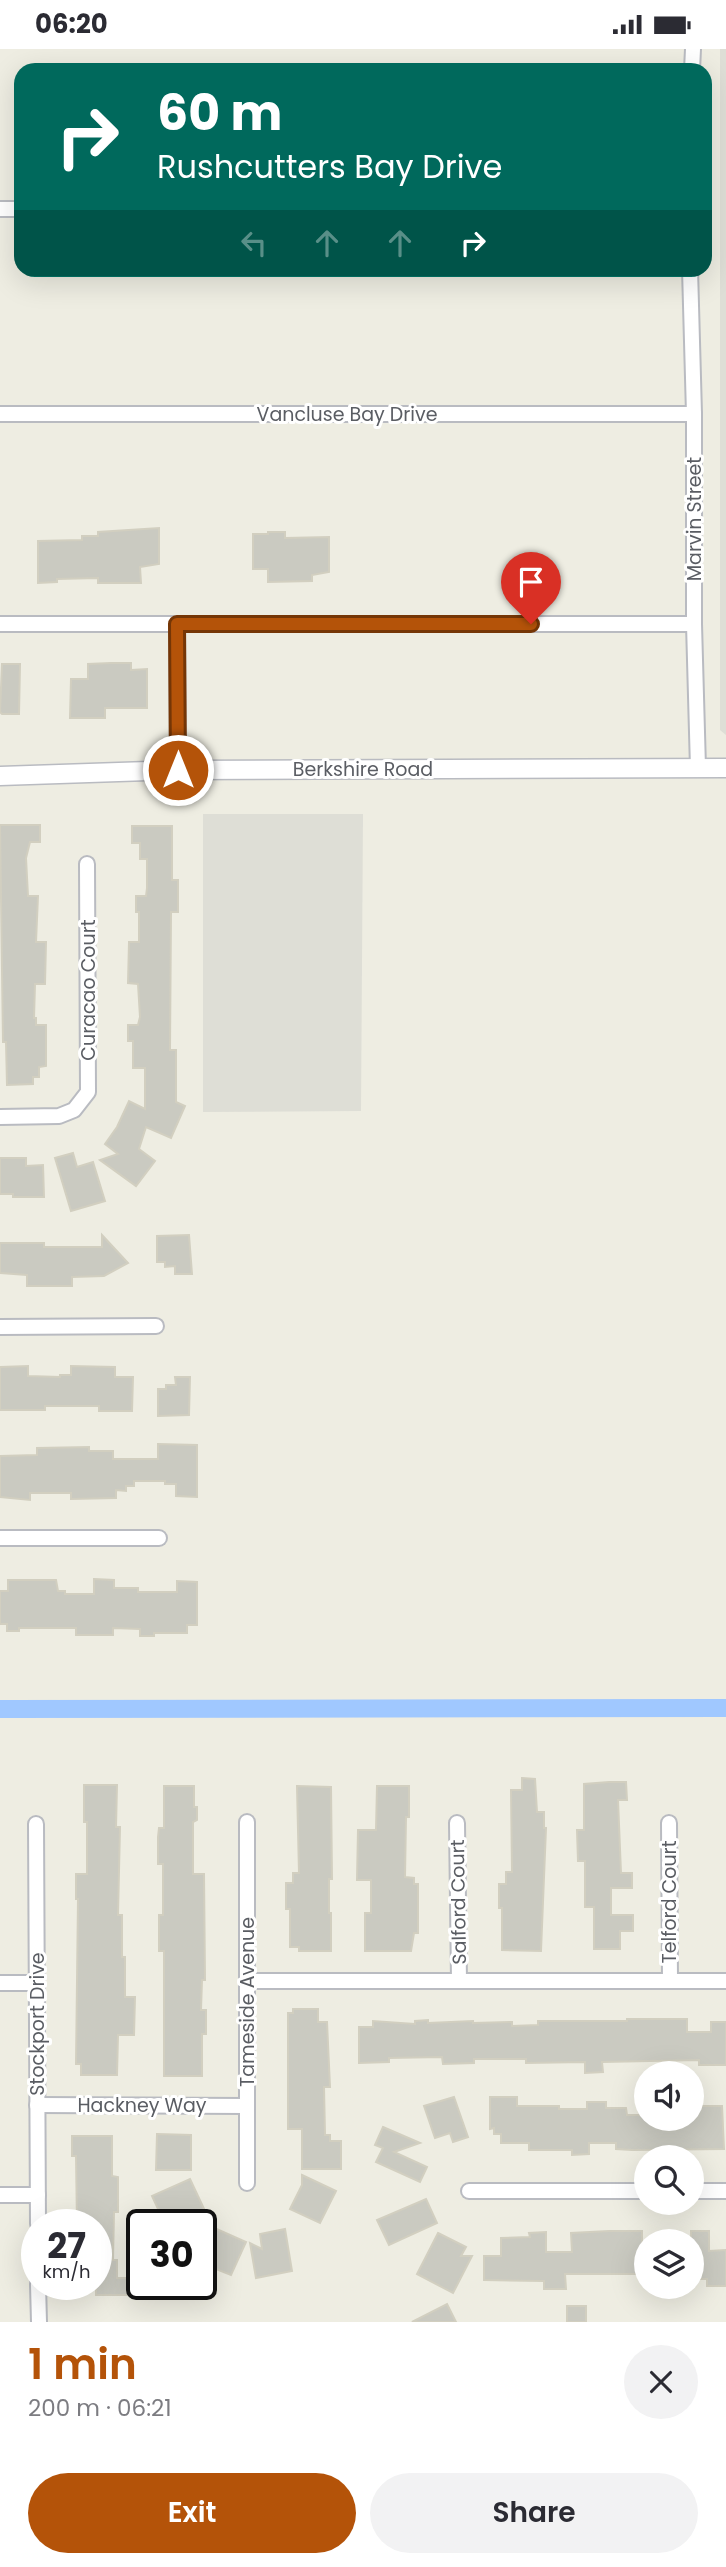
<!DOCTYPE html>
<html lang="en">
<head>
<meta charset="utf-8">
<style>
  :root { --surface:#fff; --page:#f2f2f3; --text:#2b2b33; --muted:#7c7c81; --accent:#b45309 }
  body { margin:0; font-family:Poppins,sans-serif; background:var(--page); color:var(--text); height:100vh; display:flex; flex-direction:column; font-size:26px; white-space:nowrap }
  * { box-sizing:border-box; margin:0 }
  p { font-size:23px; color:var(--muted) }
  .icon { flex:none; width:38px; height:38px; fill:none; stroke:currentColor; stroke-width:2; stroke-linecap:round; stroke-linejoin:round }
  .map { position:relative; height:2273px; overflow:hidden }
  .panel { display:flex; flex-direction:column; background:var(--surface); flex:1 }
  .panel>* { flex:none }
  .banner { position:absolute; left:14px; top:14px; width:698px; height:214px; border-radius:21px; box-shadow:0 7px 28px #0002; background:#00695c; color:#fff; overflow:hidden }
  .controls { position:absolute; left:634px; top:2012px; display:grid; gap:14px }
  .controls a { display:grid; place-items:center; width:70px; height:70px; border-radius:50%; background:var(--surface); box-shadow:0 7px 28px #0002; font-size:35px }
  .speed { position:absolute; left:21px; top:2160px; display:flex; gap:14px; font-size:35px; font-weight:700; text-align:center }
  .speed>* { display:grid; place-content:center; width:91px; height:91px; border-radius:50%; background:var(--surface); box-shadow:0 7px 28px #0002; line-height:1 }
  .speed small { font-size:18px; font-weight:400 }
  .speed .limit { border:4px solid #111; border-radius:10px; background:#fff; color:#111 }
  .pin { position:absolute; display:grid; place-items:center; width:60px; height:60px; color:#fff; margin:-72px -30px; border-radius:50% 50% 50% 0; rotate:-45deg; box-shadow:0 0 7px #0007 }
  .pin .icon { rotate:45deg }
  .me { position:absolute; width:77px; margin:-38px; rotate:0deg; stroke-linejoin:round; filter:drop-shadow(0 0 5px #0008) }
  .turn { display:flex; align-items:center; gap:24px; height:147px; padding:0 28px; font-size:32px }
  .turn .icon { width:91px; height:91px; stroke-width:2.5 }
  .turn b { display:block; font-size:49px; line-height:60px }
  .lanes { display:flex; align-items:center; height:66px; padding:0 28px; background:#0003; justify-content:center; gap:35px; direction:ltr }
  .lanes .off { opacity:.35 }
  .round { display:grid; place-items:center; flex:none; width:74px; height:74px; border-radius:37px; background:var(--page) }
  .head { display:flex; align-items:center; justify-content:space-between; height:119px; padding:0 28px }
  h1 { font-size:42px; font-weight:600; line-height:52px; color:var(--accent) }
  .action { display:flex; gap:14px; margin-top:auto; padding:14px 28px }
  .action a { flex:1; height:80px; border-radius:42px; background:var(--accent); color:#fff; font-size:28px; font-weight:600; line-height:80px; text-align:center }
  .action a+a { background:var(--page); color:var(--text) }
  .status { display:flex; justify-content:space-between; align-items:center; height:49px; padding:0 35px; background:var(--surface); direction:ltr }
  .status svg { height:19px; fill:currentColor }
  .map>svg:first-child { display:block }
  .industrial { fill:#deded6 }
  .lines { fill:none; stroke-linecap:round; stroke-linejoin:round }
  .canal { stroke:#a0c8ff; stroke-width:18 }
  .building { fill:#cacac1; stroke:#d2cfc0; stroke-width:2 }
  .minor-casing { stroke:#b9bbc1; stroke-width:18 }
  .tertiary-casing { stroke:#b9bbc1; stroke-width:21 }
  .minor { stroke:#fff; stroke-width:14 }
  .tertiary { stroke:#fff; stroke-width:18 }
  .route-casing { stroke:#753606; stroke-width:18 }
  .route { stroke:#b45309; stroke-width:12 }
  .labels { text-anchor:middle; stroke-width:6; stroke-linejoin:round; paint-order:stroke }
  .street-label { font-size:19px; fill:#5a5d63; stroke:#fff }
</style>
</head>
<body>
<div class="status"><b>06:20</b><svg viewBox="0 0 49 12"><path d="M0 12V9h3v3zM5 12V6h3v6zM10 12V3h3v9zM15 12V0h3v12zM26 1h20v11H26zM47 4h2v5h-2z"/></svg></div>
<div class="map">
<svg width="726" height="2273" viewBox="0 0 726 2273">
  <rect width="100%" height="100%" fill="#eeede2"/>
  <!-- industrial -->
  <g class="industrial">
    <polygon points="720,0 726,0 726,686 720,681"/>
    <polygon points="203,765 363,765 361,1062 203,1063"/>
  </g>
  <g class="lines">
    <!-- canal -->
    <polyline class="canal" points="0,1660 726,1659"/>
  </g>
  <!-- building -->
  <g class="building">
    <polygon points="159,479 159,515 140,518 141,534 98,534 98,529 57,530 57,533 38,534 38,492 82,491 82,487 98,487 98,483"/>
    <polygon points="268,483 285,483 285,489 329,488 329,523 312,526 312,532 268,533 268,520 253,520 253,485 268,485"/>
    <polygon points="111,614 131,614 131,621 147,620 147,659 105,659 105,669 70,669 71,630 88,630 88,615"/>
    <polygon points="2,615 20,615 19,665 2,665 0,663"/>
    <polygon points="0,776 40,776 40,793 30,793 26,809 28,847 38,847 36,893 46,893 45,935 35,935 34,969 36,969 36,976 46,976 46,1017 39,1018 39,1028 33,1028 33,1035 7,1036 6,993 3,993"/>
    <polygon points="132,777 172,777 172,831 178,831 178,863 171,863 170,1001 176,1001 176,1053 185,1057 171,1089 146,1078 139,1100 155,1112 136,1137 100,1111 118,1105 105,1095 117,1078 129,1052 145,1060 145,1019 133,1019 133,992 128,992 128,976 138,976 140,968 138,935 128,934 129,893 139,893 139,863 136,863 136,847 146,847 147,839 147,810 140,810 140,794 132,794"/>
    <polygon points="73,1104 77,1118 93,1113 105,1152 71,1162 55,1109"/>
    <polygon points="0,1109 26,1109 26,1117 43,1116 44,1148 13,1148 13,1145 0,1145"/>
    <polygon points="102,1186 128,1214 104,1227 72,1228 72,1237 27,1237 27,1226 0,1224 0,1194 44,1194 44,1198 102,1198"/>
    <polygon points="189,1186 192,1225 175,1225 175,1217 165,1218 165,1213 157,1213 157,1187"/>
    <polygon points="28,1317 28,1327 60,1328 60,1326 71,1326 71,1317 115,1318 115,1328 133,1328 132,1362 99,1362 99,1357 45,1357 45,1361 0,1361 0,1318"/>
    <polygon points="175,1328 190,1328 189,1366 158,1367 158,1340 166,1340 166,1336 176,1336"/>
    <polygon points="158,1395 197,1396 197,1448 176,1447 176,1435 165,1435 165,1432 134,1432 134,1437 126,1437 126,1442 116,1441 116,1449 71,1450 71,1444 30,1444 30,1451 0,1448 0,1407 37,1406 37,1399 89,1398 89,1402 113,1402 113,1410 158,1410"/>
    <polygon points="94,1530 114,1531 114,1539 138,1539 138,1543 177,1543 177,1532 197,1533 197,1576 187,1576 187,1584 154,1584 154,1587 140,1587 140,1580 113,1579 113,1586 76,1586 76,1579 19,1579 19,1582 7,1582 7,1575 0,1575 0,1542 8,1542 8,1531 56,1531 58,1542 65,1542 65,1545 94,1545"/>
    <polygon points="522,1729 535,1730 537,1763 544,1763 544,1779 546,1779 541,1902 502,1901 502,1859 499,1859 499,1835 506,1835 506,1823 512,1823 511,1741 522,1741"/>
    <polygon points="609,1733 626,1733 627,1751 618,1751 621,1824 632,1824 632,1839 611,1839 611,1866 633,1866 633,1882 620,1882 620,1900 594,1900 594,1858 585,1858 585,1812 578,1812 577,1781 584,1781 584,1735"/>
    <polygon points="84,1736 117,1736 116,1778 120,1778 118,1866 122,1866 122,1908 125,1908 125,1948 135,1948 134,1986 118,1986 117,2026 81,2026 81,2015 76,2015 78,1850 76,1850 76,1825 87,1825 87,1773 84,1773"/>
    <polygon points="164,1737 194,1737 194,1758 197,1758 197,1771 193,1773 193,1825 204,1825 205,1931 202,1931 201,1961 206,1961 206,1985 202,1985 202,2027 164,2027 164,1902 159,1902 159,1866 163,1866 163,1815 158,1815 158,1788 159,1779 164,1779"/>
    <polygon points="297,1737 331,1738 332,1830 329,1830 329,1864 331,1864 331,1902 299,1902 299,1898 290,1898 290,1860 286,1860 286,1834 293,1834 293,1824 299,1824"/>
    <polygon points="377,1737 409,1737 409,1768 406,1768 405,1828 414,1829 414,1835 418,1835 418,1884 414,1884 411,1902 365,1902 365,1864 371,1864 371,1831 357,1831 358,1781 376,1781"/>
    <polygon points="293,1960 318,1960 318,1973 327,1973 330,2038 324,2038 325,2086 330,2086 330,2092 341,2092 341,2120 302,2120 302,2080 288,2080 288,1964 293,1964"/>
    <polygon points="627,1970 687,1970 687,1983 711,1983 711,1973 726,1973 726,2016 699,2016 699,2011 602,2013 603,2023 585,2024 585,2013 526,2014 526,2010 474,2010 474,2014 443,2015 442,2008 389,2009 389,2013 359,2014 359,1978 373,1978 373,1972 415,1975 415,1972 428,1971 428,1974 473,1972 473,1974 512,1973 512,1977 538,1976 538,1972 627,1972"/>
    <polygon points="454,2048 468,2088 453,2093 450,2084 435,2089 424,2057"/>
    <polygon points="490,2048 517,2048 517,2057 559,2057 559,2060 587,2060 587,2053 606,2053 606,2059 626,2059 627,2066 646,2066 646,2070 691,2070 691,2057 722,2057 724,2100 632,2101 616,2100 616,2094 589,2094 589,2105 572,2106 572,2101 529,2101 529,2094 501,2094 501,2085 494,2085 494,2079 490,2080"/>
    <polygon points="383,2078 420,2094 394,2103 427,2118 420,2133 376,2113 383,2099 375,2096"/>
    <polygon points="157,2085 191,2086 191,2121 156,2121"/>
    <polygon points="72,2087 112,2087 112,2127 118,2128 118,2163 114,2163 113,2211 117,2211 117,2229 128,2229 128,2246 96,2246 96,2175 77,2175 76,2107 72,2107"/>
    <polygon points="302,2126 336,2142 320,2174 290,2160 302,2136"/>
    <polygon points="190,2130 205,2162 175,2175 165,2175 152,2147"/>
    <polygon points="426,2150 437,2174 389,2196 377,2171"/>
    <polygon points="212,2178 246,2193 231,2226 201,2214 201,2202"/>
    <polygon points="285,2180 292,2222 256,2229 250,2194 262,2200 260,2185"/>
    <polygon points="609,2182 642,2182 642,2225 565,2225 566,2240 544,2240 544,2232 484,2231 484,2207 501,2207 501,2189 530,2188 529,2184 546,2183 546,2203 572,2203 571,2184"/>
    <polygon points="691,2182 709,2182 709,2202 726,2201 726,2237 707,2237 707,2230 692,2230"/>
    <polygon points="438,2184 466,2198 461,2207 472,2207 453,2244 417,2225"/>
    <polygon points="447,2255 456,2273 412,2273"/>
    <rect x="567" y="2257" width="19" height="16"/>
  </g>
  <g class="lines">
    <!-- minor casing -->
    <g class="minor-casing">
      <g id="minor">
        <polyline points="692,21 693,0"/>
        <polyline points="0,160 21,160"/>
        <polyline points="690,220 694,365 694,575 698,719"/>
        <polyline points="0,365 694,365"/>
        <polyline points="0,575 694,575"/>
        <polyline points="177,575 178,721"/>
        <polyline points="0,1068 59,1067 74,1061 88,1043 87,815"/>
        <polyline points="0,1278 156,1277"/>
        <polyline points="0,1489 159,1489"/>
        <polyline points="247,1773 247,2134"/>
        <polyline points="457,1774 459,1932"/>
        <polyline points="669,1774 670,1932"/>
        <polyline points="36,1775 38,2175"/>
        <polyline points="247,1932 726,1932"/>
        <polyline points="0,1934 37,1934"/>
        <polyline points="37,2056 247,2057"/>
        <polyline points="469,2142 646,2142"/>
        <polyline points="691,2142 726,2142"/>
        <polyline points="0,2146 38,2146"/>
        <polyline points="38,2235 39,2273"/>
      </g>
    </g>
    <!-- tertiary casing -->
    <g class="tertiary-casing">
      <polyline id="tertiary" points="0,727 178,721 726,719"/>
    </g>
    <!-- minor -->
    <use href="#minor" class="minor"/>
    <!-- tertiary -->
    <use href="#tertiary" class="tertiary"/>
  </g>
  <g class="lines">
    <!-- route casing -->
    <g class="route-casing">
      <polyline id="route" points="178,721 177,575 531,575"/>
    </g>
    <!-- route -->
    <use href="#route" class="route"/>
  </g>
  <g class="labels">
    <!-- street labels -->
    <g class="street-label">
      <text x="347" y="372">Vancluse Bay Drive</text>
      <text transform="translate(694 470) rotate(-90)" y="7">Marvin Street</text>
      <text x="363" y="727">Berkshire Road</text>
      <text transform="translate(88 941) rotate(-90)" y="7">Curacao Court</text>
      <text transform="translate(458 1853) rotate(-91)" y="7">Salford Court</text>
      <text transform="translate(669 1853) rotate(-90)" y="7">Telford Court</text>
      <text transform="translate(247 1953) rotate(-90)" y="7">Tameside Avenue</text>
      <text transform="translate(37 1975) rotate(-90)" y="7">Stockport Drive</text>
      <text x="142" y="2063">Hackney Way</text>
    </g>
  </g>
</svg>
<div class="controls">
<a><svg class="icon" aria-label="sound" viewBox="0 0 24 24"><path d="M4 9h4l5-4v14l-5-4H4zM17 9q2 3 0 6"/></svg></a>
<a><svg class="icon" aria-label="search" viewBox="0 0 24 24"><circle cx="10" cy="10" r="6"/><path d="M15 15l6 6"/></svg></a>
<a><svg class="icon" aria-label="layers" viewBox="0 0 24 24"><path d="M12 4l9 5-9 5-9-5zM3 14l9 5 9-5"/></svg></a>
</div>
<div class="speed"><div>27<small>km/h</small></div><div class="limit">30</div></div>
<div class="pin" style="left:531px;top:575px;background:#d93025"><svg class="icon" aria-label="arrive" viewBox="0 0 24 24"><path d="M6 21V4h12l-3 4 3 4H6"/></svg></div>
<svg class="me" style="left:178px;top:721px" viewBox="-20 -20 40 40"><circle r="17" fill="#b45309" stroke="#fff" stroke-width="3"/><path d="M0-11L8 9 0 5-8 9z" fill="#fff"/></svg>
<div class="banner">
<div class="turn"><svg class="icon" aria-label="right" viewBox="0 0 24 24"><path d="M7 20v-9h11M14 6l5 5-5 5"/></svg><div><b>60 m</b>Rushcutters Bay Drive</div></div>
<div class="lanes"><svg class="icon off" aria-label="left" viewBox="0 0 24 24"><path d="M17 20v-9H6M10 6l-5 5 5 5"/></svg><svg class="icon off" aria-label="ahead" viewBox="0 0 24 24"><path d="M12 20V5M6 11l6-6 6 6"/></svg><svg class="icon off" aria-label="ahead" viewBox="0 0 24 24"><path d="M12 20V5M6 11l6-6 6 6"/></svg><svg class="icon" aria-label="right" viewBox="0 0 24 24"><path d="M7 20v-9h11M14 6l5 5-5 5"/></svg></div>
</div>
</div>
<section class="panel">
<div class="head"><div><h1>1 min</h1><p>200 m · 06:21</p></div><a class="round"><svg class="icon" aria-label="close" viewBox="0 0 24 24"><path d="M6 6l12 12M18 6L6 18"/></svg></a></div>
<div class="action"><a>Exit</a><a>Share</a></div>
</section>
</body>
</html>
